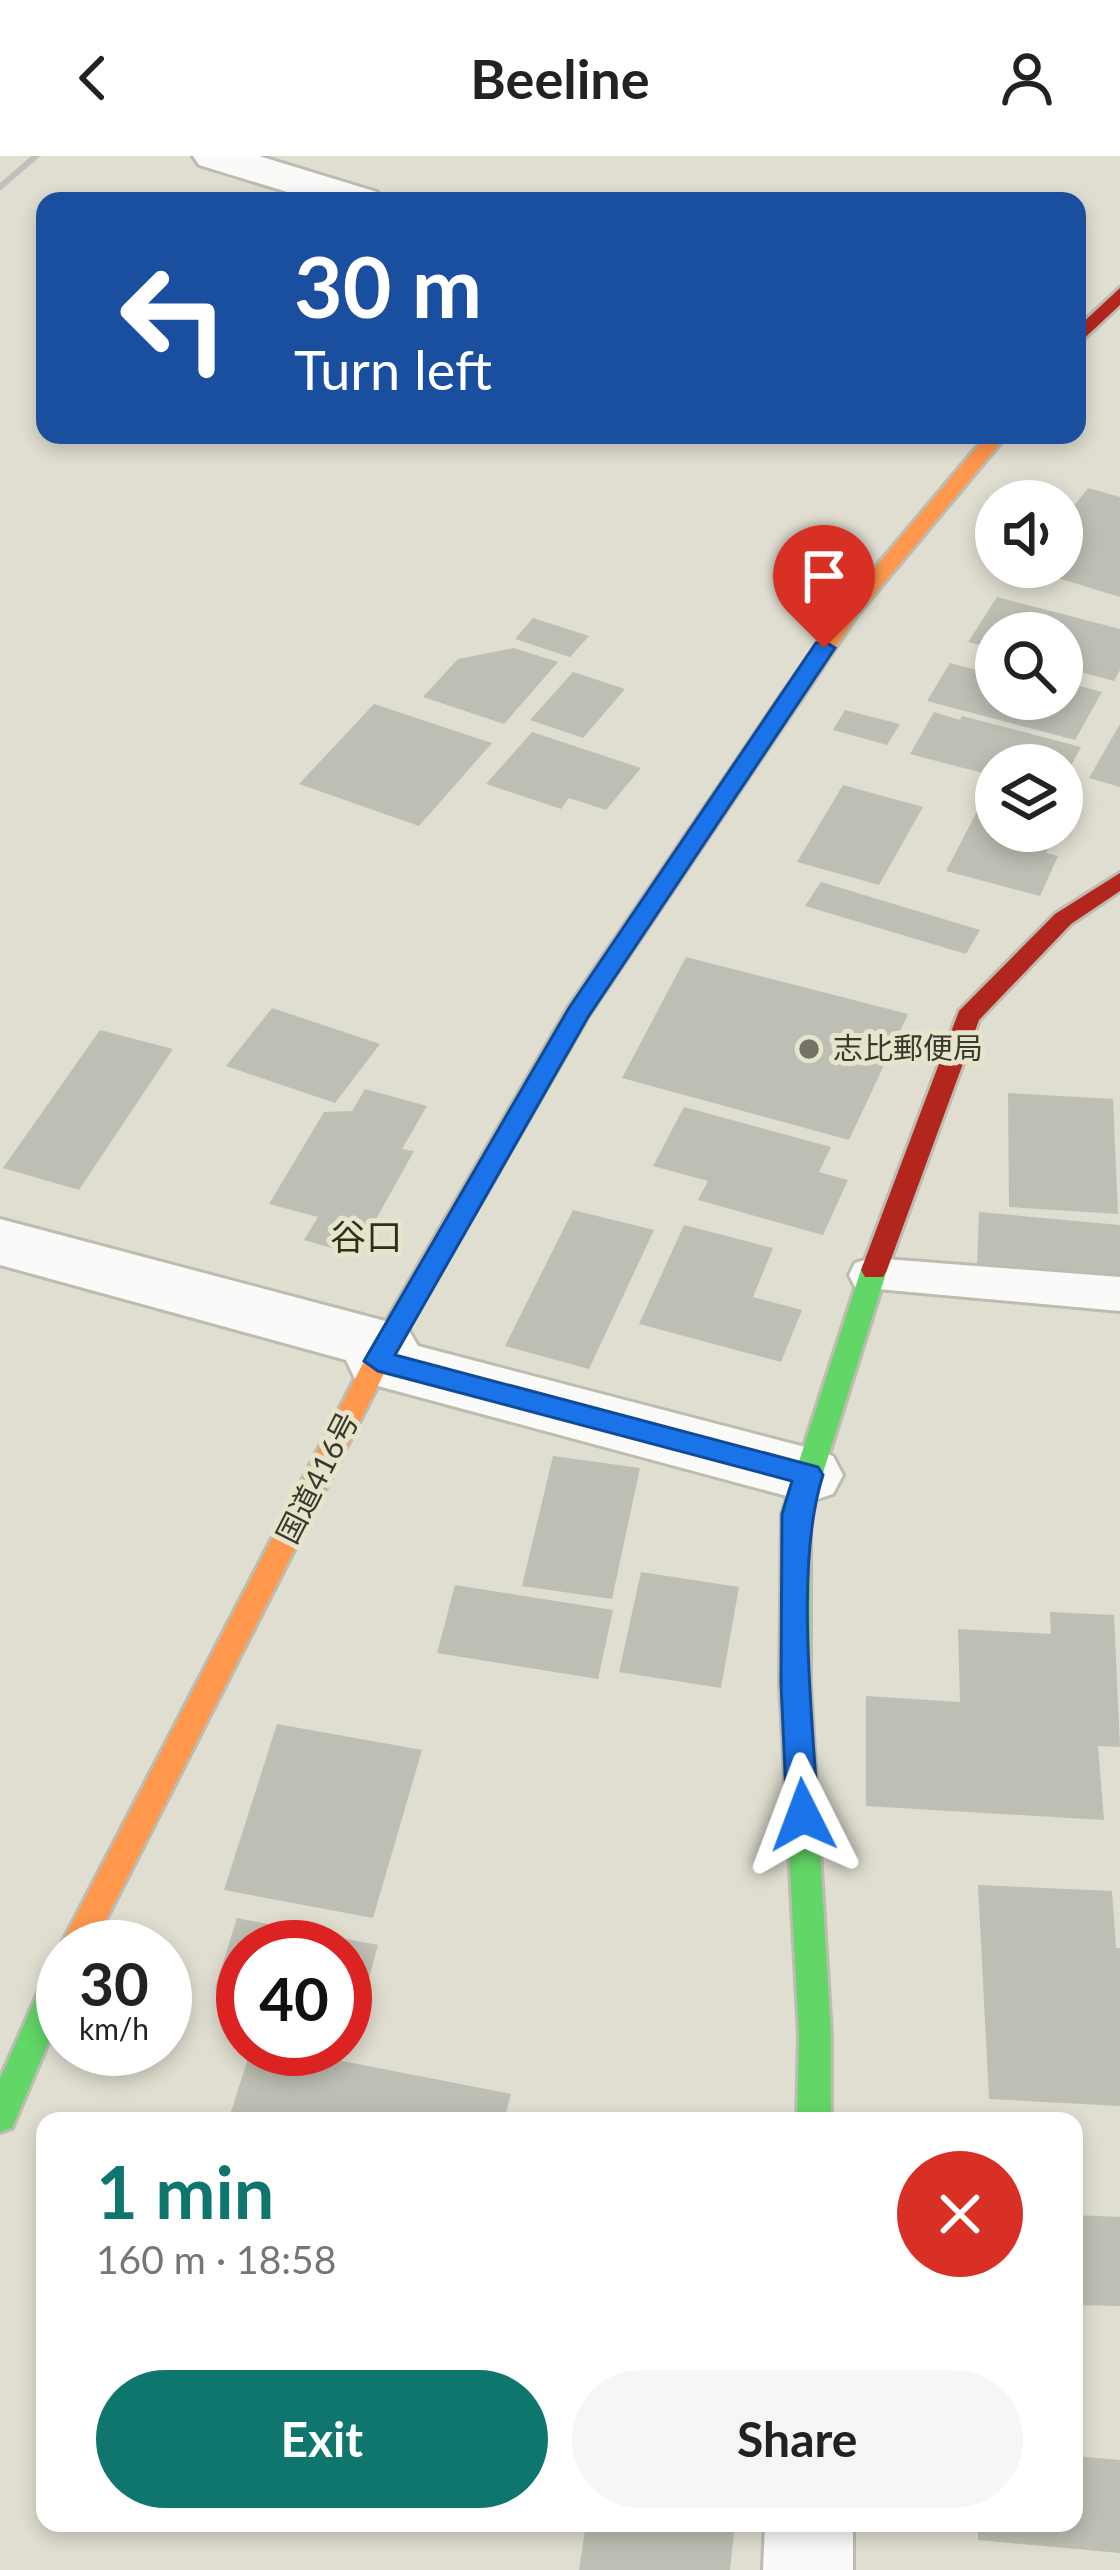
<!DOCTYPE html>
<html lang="en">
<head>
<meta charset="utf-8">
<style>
  :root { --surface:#fff; --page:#f6f6f6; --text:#222; --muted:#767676; --accent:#0f766e }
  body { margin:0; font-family:Lato,"Noto Sans JP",sans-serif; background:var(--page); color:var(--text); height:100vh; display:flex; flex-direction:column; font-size:45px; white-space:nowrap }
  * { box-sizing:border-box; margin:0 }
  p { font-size:39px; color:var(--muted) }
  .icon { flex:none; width:66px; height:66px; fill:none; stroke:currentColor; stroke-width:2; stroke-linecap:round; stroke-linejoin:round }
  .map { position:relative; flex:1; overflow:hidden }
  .sheet { position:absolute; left:36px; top:1956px; width:1047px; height:420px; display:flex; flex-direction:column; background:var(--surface); border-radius:24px; box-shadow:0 6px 18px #0003 }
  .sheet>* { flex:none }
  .banner { position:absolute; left:36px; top:36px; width:1050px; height:252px; border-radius:24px; box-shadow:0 6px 18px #0003; background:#1a4fa0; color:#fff; overflow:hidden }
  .buttons { position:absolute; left:975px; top:324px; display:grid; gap:24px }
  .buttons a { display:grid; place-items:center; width:108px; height:108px; border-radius:50%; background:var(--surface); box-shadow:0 6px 18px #0003; font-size:60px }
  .speed { position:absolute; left:36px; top:1764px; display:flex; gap:24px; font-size:60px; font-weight:700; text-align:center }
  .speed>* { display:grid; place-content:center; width:156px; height:156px; border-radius:50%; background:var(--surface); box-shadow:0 6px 18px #0003; line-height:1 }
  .speed small { font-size:30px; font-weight:400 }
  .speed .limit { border:18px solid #d22; background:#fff; color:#111 }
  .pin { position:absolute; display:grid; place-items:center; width:102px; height:102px; color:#fff; margin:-123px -51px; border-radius:50% 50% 50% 0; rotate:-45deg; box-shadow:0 0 12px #0007 }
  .pin .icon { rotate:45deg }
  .me { position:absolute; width:132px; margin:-66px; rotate:357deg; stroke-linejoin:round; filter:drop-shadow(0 0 9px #0008) }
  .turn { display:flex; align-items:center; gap:42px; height:252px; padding:0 60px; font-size:54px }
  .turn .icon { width:156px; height:156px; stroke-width:2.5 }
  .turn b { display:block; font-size:84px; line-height:102px }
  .round { display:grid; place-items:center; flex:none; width:126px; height:126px; border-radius:63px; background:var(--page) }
  .overview { display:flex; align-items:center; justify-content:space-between; height:204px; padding:0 60px }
  h1 { font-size:72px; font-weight:700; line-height:90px; color:var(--accent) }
  .button { display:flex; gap:24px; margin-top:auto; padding:24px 60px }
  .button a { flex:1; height:138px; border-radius:72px; background:var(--accent); color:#fff; font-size:48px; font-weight:700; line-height:138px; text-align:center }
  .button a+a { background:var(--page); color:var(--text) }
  header { display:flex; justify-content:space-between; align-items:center; height:156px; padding:0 60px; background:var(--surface); font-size:54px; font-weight:700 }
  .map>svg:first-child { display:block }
  .building { fill:#bdbfb4 }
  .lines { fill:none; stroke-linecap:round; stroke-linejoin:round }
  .lane-casing { stroke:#bdbcb1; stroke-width:6 }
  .street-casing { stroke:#bdbcb1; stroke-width:6 }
  .fast-casing { stroke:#bdbcb1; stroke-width:6 }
  .slow-casing { stroke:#bdbcb1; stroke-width:6 }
  .jam-casing { stroke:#bdbcb1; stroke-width:6 }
  .lane { fill:#fafaf8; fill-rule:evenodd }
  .street { fill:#fafaf8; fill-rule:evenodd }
  .fast { fill:#63d668; fill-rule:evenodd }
  .slow { fill:#ff974d; fill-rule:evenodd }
  .jam { fill:#b3261e; fill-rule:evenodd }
  .rail { stroke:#c0bfbc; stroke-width:6 }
  .route { fill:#1a73e8; stroke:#114b97; stroke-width:3 }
  .poi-dot { fill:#737267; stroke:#e6e4ca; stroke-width:4.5 }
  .labels { text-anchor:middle; stroke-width:10; stroke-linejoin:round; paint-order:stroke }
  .poi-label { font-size:30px; fill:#39382e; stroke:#e6e4ca; text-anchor:start }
  .street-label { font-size:30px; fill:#39382e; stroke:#e6e4ca }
  .quarter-label { font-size:36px; fill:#312f1a; stroke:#e6e4ca }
</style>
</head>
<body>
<header><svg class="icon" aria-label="back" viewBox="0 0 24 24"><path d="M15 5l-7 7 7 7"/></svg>Beeline<svg class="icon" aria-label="person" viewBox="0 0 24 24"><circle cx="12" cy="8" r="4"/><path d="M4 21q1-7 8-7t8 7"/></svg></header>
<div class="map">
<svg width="1120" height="2414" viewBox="0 0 1120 2414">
  <rect width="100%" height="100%" fill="#e0ded0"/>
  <!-- building -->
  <g class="building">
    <polygon points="1088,332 1120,341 1120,441 1025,412 1062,411 1062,366"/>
    <polygon points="997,441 1120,473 1120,514 1114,525 1062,511 1062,477 996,477 996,493 968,486"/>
    <polygon points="533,462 589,480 570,501 515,483"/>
    <polygon points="514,492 558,506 504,568 423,541 458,503"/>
    <polygon points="950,507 996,519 996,543 1062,543 1062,525 1102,536 1075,584 927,545"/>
    <polygon points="573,516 625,533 583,582 530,564"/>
    <polygon points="374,548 492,587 419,670 299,628"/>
    <polygon points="845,554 900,568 887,589 833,574"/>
    <polygon points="934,556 960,564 962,560 1081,591 1062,627 1062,609 996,609 990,619 910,598"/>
    <polygon points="1120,568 1120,631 1089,622"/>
    <polygon points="532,576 641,612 606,654 569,642 561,653 486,628"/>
    <polygon points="843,629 923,651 879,729 797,706"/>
    <polygon points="986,638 996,640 996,675 1056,675 1046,697 1058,700 1040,740 946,715"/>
    <polygon points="821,726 980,774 966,798 805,750"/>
    <polygon points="686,801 908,858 849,984 622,922"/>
    <polygon points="272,852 380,888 335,947 226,910"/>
    <polygon points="100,874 173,893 79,1034 3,1012"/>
    <polygon points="365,933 427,950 402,993 414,995 356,1099 304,1084 318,1061 269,1048 324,956 352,955"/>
    <polygon points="1008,937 1113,943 1118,1058 1009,1051"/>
    <polygon points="684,951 831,991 819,1016 848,1024 823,1079 698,1044 708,1025 653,1010"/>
    <polygon points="573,1054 654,1074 589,1213 505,1190"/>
    <polygon points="979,1056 1120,1069 1120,1124 977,1110"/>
    <polygon points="684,1069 773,1092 753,1141 802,1154 781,1206 639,1168"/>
    <polygon points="553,1300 640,1312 612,1443 522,1430"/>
    <polygon points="641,1416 739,1431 721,1532 619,1516"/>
    <polygon points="455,1429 613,1454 598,1523 437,1497"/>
    <polygon points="1050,1456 1114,1459 1120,1591 1098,1590 1104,1664 866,1650 866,1540 960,1546 958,1473 1051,1478"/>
    <polygon points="277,1568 422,1594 373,1762 224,1734"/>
    <polygon points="978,1729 1112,1735 1116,1792 1120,1792 1120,1950 989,1943"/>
    <polygon points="237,1762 378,1789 359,1859 345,1857 345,1791 243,1791 243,1837 215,1832"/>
    <polygon points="251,1893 281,1893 511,1938 504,1965 228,1965"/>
    <polygon points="1074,2059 1120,2061 1120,2150 1074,2149"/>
    <polygon points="1074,2300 1120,2304 1120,2397 978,2384 978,2367 1074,2367"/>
    <polygon points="586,2367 735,2367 730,2414 579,2414"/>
  </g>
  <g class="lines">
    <!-- lane casing -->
    <g class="lane-casing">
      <polygon id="lane" points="872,1102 1120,1121 1120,1155 855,1131 849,1119 855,1107"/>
    </g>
    <!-- street casing -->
    <g class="street-casing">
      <g id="street">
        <polygon points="193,0 259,0 377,36 384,45 317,45 199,9"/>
        <polygon points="0,1063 385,1165 408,1173 418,1190 809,1292 833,1300 843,1319 833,1338 809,1346 378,1230 355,1223 346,1204 0,1109"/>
        <polygon points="765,2367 853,2367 853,2414 763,2414"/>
      </g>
    </g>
    <!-- fast casing -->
    <g class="fast-casing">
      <g id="fast">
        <polygon points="790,536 801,543 587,862 442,1114 424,1114 420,1107 568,852 782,538"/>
        <polygon points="874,1104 887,1114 810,1358 810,1528 831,1879 831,1965 797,1965 799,1879 780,1528 782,1358 861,1114"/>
        <polygon points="63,1801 63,1852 12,1972 0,1976 0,1923 52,1805"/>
      </g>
    </g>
    <!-- slow casing -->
    <g class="slow-casing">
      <g id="slow">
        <polygon points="987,279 1007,279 857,459 798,548 782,548 779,543 842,451"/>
        <polygon points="433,1097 446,1107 397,1192 92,1791 63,1791 63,1797 60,1791 65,1781 372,1190 424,1100"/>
      </g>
    </g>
    <!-- jam casing -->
    <g class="jam-casing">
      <g id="jam">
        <polygon points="1120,132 1120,149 1077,189 1077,172"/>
        <polygon points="1120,717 1120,735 1071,768 979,864 887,1114 883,1121 865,1121 861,1114 959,855 1055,758"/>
      </g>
    </g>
    <!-- lane -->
    <use href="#lane" class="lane"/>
    <!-- street -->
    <use href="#street" class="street"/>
    <!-- fast -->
    <use href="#fast" class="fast"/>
    <!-- slow -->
    <use href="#slow" class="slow"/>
    <!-- jam -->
    <use href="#jam" class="jam"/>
    <!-- rail -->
    <polyline class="rail" points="0,31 36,0"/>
  </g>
  <!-- route -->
  <path class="route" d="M824,485l11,7 -247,369 -193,338 423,112 5,8c-29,90 -10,243 -5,340l-4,10 -11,4 -11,-4 -5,-10 -6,-131 1,-170 10,-33 -414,-110 -14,-10 205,-353 247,-365z"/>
  <!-- markers -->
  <circle class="poi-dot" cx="809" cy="893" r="12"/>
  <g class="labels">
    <!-- poi labels -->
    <g class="poi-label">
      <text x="833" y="903">志比郵便局</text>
    </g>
    <!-- street labels -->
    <g class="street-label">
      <text transform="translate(318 1322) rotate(-63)" y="10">国道416号</text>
    </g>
    <!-- quarter labels -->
    <g class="quarter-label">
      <text x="366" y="1094">谷口</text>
    </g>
  </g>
</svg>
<div class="buttons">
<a><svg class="icon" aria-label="sound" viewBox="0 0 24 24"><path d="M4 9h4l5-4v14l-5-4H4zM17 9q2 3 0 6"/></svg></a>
<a><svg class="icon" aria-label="search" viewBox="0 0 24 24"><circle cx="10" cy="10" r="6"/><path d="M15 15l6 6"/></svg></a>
<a><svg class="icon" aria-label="layers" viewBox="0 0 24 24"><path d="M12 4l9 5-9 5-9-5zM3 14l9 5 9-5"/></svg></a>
</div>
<div class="speed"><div>30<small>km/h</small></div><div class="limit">40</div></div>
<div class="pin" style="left:824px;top:492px;background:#d93025"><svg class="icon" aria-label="arrive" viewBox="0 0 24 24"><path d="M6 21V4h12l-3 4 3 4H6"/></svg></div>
<svg class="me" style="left:803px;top:1659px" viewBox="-20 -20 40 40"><path d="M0-17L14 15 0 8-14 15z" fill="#1a73e8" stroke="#fff" stroke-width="4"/></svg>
<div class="banner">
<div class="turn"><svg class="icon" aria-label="left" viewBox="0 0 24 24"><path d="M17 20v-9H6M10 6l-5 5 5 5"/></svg><div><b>30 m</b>Turn left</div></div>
</div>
<section class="sheet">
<div class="overview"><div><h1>1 min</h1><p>160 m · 18:58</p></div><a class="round" style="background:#d93025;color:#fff"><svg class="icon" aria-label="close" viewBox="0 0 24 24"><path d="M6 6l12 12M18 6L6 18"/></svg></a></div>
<div class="button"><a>Exit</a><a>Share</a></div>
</section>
</div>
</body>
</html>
